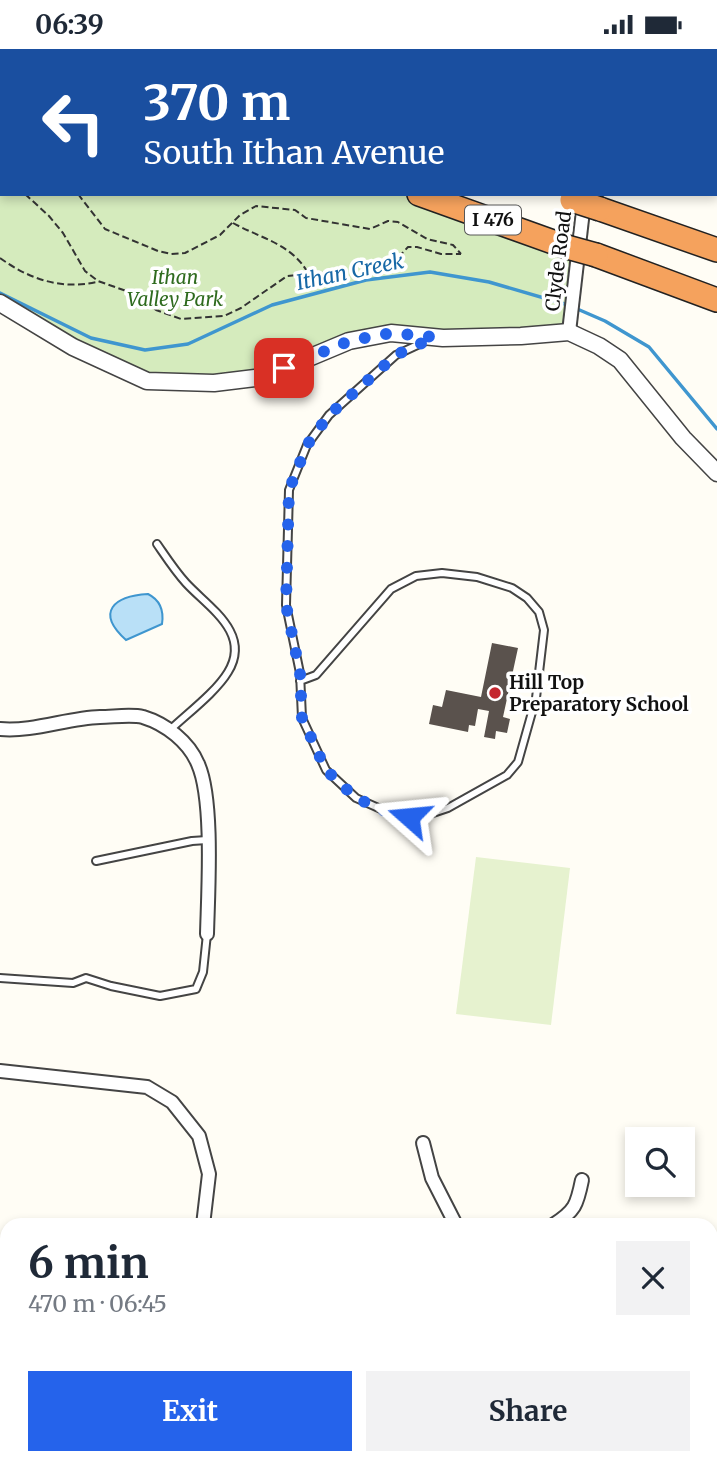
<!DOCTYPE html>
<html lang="en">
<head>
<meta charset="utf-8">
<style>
  :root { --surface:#fff; --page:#f2f2f3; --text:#1f2937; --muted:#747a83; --accent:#2563eb }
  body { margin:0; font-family:Merriweather,serif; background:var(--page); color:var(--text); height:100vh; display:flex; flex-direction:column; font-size:26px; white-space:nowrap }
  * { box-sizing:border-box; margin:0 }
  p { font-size:23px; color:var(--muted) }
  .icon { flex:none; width:38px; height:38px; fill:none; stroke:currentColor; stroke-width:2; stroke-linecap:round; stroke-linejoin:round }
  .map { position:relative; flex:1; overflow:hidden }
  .details { position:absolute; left:0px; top:1169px; width:718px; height:247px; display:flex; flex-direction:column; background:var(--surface); border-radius:21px 21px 0 0; box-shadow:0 4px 10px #0003 }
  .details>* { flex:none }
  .hud { position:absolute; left:0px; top:0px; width:718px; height:147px; box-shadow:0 4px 10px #0003; background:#1a4fa0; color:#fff; overflow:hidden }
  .tools { position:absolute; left:625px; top:1078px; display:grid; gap:14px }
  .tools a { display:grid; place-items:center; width:70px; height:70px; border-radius:0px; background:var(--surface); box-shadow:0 4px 10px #0003; font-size:35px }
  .pin { position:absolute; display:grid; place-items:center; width:60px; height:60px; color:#fff; margin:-30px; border-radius:14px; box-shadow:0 4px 10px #0006 }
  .me { position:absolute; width:77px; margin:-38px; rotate:288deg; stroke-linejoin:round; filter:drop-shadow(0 0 5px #0008) }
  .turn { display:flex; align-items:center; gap:24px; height:147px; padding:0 28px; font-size:32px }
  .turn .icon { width:91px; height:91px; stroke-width:2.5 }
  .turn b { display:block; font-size:49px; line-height:60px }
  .round { display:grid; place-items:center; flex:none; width:74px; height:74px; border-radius:0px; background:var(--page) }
  .head { display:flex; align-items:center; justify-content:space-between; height:119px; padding:0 28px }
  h1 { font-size:42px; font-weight:700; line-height:52px }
  .action { display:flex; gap:14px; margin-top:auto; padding:14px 28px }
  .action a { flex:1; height:80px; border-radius:0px; background:var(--accent); color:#fff; font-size:28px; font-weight:700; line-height:80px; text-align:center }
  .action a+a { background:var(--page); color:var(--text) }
  .status { display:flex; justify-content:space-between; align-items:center; height:49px; padding:0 35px; background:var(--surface); direction:ltr }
  .status svg { height:19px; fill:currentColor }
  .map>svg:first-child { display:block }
  .green { fill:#d5ebbd }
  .pitch { fill:#e6f2cf }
  .water { fill:#b9e0f7; stroke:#3f96cf; stroke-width:2 }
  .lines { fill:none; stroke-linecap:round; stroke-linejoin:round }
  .stream { stroke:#3f96cf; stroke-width:3.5 }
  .building { fill:#5a524d }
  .service-casing { stroke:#444; stroke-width:10 }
  .minor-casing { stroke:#444; stroke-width:16 }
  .tertiary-casing { stroke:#444; stroke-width:19 }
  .motorway-casing { stroke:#222; stroke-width:26 }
  .path { stroke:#333; stroke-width:2; stroke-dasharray:7 3.5; stroke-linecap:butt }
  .service { stroke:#fff; stroke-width:6 }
  .minor { stroke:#fff; stroke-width:12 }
  .tertiary { stroke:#fff; stroke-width:16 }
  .motorway { stroke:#f5a25d; stroke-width:23 }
  .motorway-bridge-casing { stroke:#222; stroke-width:26; stroke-linecap:butt }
  .motorway-bridge { stroke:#f5a25d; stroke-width:23 }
  .route { stroke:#2563eb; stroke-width:12; stroke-dasharray:0 21.6 }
  .poi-dot { fill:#c4262e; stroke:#fff; stroke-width:2.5 }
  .labels { text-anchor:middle; stroke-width:7; stroke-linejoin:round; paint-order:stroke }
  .shield { fill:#fff; stroke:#585858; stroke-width:2 }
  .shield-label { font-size:18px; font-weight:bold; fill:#111 }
  .street-label { font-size:19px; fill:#111; stroke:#fff }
  .park-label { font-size:19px; font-style:italic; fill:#2f6b1f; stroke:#fff }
  .poi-label { font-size:19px; font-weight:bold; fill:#111; stroke:#fff; text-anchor:start }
  .water-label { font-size:21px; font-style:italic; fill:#1768a6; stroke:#fff }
</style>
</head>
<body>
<div class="status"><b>06:39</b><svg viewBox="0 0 49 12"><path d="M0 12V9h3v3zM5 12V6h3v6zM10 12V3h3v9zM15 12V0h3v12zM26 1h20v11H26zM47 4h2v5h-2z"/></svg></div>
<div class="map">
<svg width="717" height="1415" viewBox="0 0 717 1415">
  <rect width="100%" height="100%" fill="#fffdf5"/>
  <!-- green -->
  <polygon class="green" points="0,9 2,145 410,145 586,202 569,283 391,284 263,328 147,332 0,254"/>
  <!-- pitch -->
  <polygon class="pitch" points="476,808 570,819 551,976 456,965"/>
  <!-- water -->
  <path class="water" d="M148,545c12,6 16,17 14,30l-36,16c-31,-28 -12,-44 22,-46z"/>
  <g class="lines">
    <!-- stream -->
    <g class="stream">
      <polyline points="0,244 91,289 145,301 188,295 272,256 366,231 430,223 489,233 568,256"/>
      <polyline points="575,259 605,272 649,298 717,380"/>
    </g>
  </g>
  <!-- building -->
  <g class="building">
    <polygon points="492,594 518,599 503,668 510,670 507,684 496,682 495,690 484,688 489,662 478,660 475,677 469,676 468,683 429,675 433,656 442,658 446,641 481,648"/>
    <polygon points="0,1308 7,1311 7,1332 0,1330"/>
  </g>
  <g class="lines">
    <!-- service casing -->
    <g class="service-casing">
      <g id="service">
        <polyline points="558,2 559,0"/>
        <path d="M157,495c9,13 18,27 29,39 22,24 66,50 42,89 -12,20 -40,41 -58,58"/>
        <polyline points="300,632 316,626 391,540 416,527 442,524 477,528 512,539 527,549 539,563 544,581 536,649 518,713 507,726 448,759 427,766 409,768 392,765 356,749 326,721 302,669 300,624 286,556 289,441 307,396 329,366 396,306 426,292"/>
        <polyline points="96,812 192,792 207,791"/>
        <polyline points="0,929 73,934 86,929 111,937 160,947 196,940 203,923 207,885"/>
        <polyline points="95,1415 100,1409"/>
      </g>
    </g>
    <!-- minor casing -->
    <g class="minor-casing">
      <g id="minor">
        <polyline points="602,2 602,0"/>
        <polyline points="569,283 584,153"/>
        <path d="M0,680c34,3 67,-11 100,-12 13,0 31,-3 43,0 23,7 46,25 55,47 16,36 10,129 9,170"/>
        <polyline points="0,1022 147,1038 172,1053 199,1087 209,1125 203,1176"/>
        <polyline points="423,1094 432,1129 456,1176"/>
        <path d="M553,1176c22,-14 24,-20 29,-45"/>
        <polyline points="0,1373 7,1374"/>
        <polyline points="76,1409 81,1415"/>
        <polyline points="551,1409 568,1415"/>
      </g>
    </g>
    <!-- tertiary casing -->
    <g class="tertiary-casing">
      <polyline id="tertiary" points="0,254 73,298 147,332 214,334 263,328 349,292 391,284 443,289 521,287 569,283 599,297 620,311 683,389 717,424"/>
    </g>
    <!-- motorway casing -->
    <g class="motorway-casing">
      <g id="motorway">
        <polyline points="8,0 13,2"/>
        <polyline points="150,0 155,2"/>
        <polyline points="419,145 567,198"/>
        <polyline points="600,160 717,201"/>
        <polyline points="596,206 717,251"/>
      </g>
    </g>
    <!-- path -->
    <g class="path">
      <polyline points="0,98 2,98"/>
      <polyline points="25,145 49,167 63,184 85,222 98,232 129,243 156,261 181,270 224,267 241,259 287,227 354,221 371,223 385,219 393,214 408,198 417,198 441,205 461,205"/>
      <polyline points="78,145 105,180 158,202 171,205 185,204 220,186 240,166 256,157 295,161 306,169 370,180 388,172 398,173 427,190 453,196 461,205"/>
      <path d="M233,174c27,15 59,21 75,50"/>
      <path d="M0,209c29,21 61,32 97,24"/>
      <polyline points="0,1340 3,1331"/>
    </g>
    <!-- service -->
    <use href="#service" class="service"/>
    <!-- minor -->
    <use href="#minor" class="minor"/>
    <!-- tertiary -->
    <use href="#tertiary" class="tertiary"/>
    <!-- motorway -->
    <use href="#motorway" class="motorway"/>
    <!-- motorway-bridge casing -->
    <g class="motorway-bridge-casing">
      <g id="motorway-bridge">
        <polyline points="572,151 600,160"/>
        <polyline points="567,198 596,206"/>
      </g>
    </g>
    <!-- motorway-bridge -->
    <use href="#motorway-bridge" class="motorway-bridge"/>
  </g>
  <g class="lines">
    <!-- route -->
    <polyline class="route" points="284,319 349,292 391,284 435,288 396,306 329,366 307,396 289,441 286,556 300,624 302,669 326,721 356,749 392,765 409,768"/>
  </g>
  <!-- markers -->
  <circle class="poi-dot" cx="495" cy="644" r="7"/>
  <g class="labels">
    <!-- shield labels -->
    <rect class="shield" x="465" y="156.5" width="56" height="29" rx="5"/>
    <g class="shield-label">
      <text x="493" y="177">I 476</text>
    </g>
    <!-- street labels -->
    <g class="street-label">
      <text transform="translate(558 212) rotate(-83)" y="7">Clyde Road</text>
    </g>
    <!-- park labels -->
    <g class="park-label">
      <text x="175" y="235">Ithan<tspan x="175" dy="22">Valley Park</tspan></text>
    </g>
    <!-- poi labels -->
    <g class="poi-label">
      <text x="509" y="640">Hill Top<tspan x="509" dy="22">Preparatory School</tspan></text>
    </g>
    <!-- water labels -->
    <g class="water-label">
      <text transform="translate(350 223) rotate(-12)" y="7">Ithan Creek</text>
    </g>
  </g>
</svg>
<div class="tools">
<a><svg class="icon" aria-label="search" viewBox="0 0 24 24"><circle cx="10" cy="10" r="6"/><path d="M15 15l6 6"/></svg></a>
</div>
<div class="pin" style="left:284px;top:319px;background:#d93025"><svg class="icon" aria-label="arrive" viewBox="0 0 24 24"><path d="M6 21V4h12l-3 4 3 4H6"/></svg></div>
<svg class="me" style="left:409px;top:768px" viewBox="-20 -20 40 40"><path d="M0-17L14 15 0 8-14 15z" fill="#2563eb" stroke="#fff" stroke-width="4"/></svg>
<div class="hud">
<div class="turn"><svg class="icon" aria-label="left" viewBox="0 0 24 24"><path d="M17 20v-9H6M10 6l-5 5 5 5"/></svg><div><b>370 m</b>South Ithan Avenue</div></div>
</div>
<section class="details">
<div class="head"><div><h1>6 min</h1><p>470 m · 06:45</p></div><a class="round"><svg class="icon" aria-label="close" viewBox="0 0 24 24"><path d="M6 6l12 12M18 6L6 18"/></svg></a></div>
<div class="action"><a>Exit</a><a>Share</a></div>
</section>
</div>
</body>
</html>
